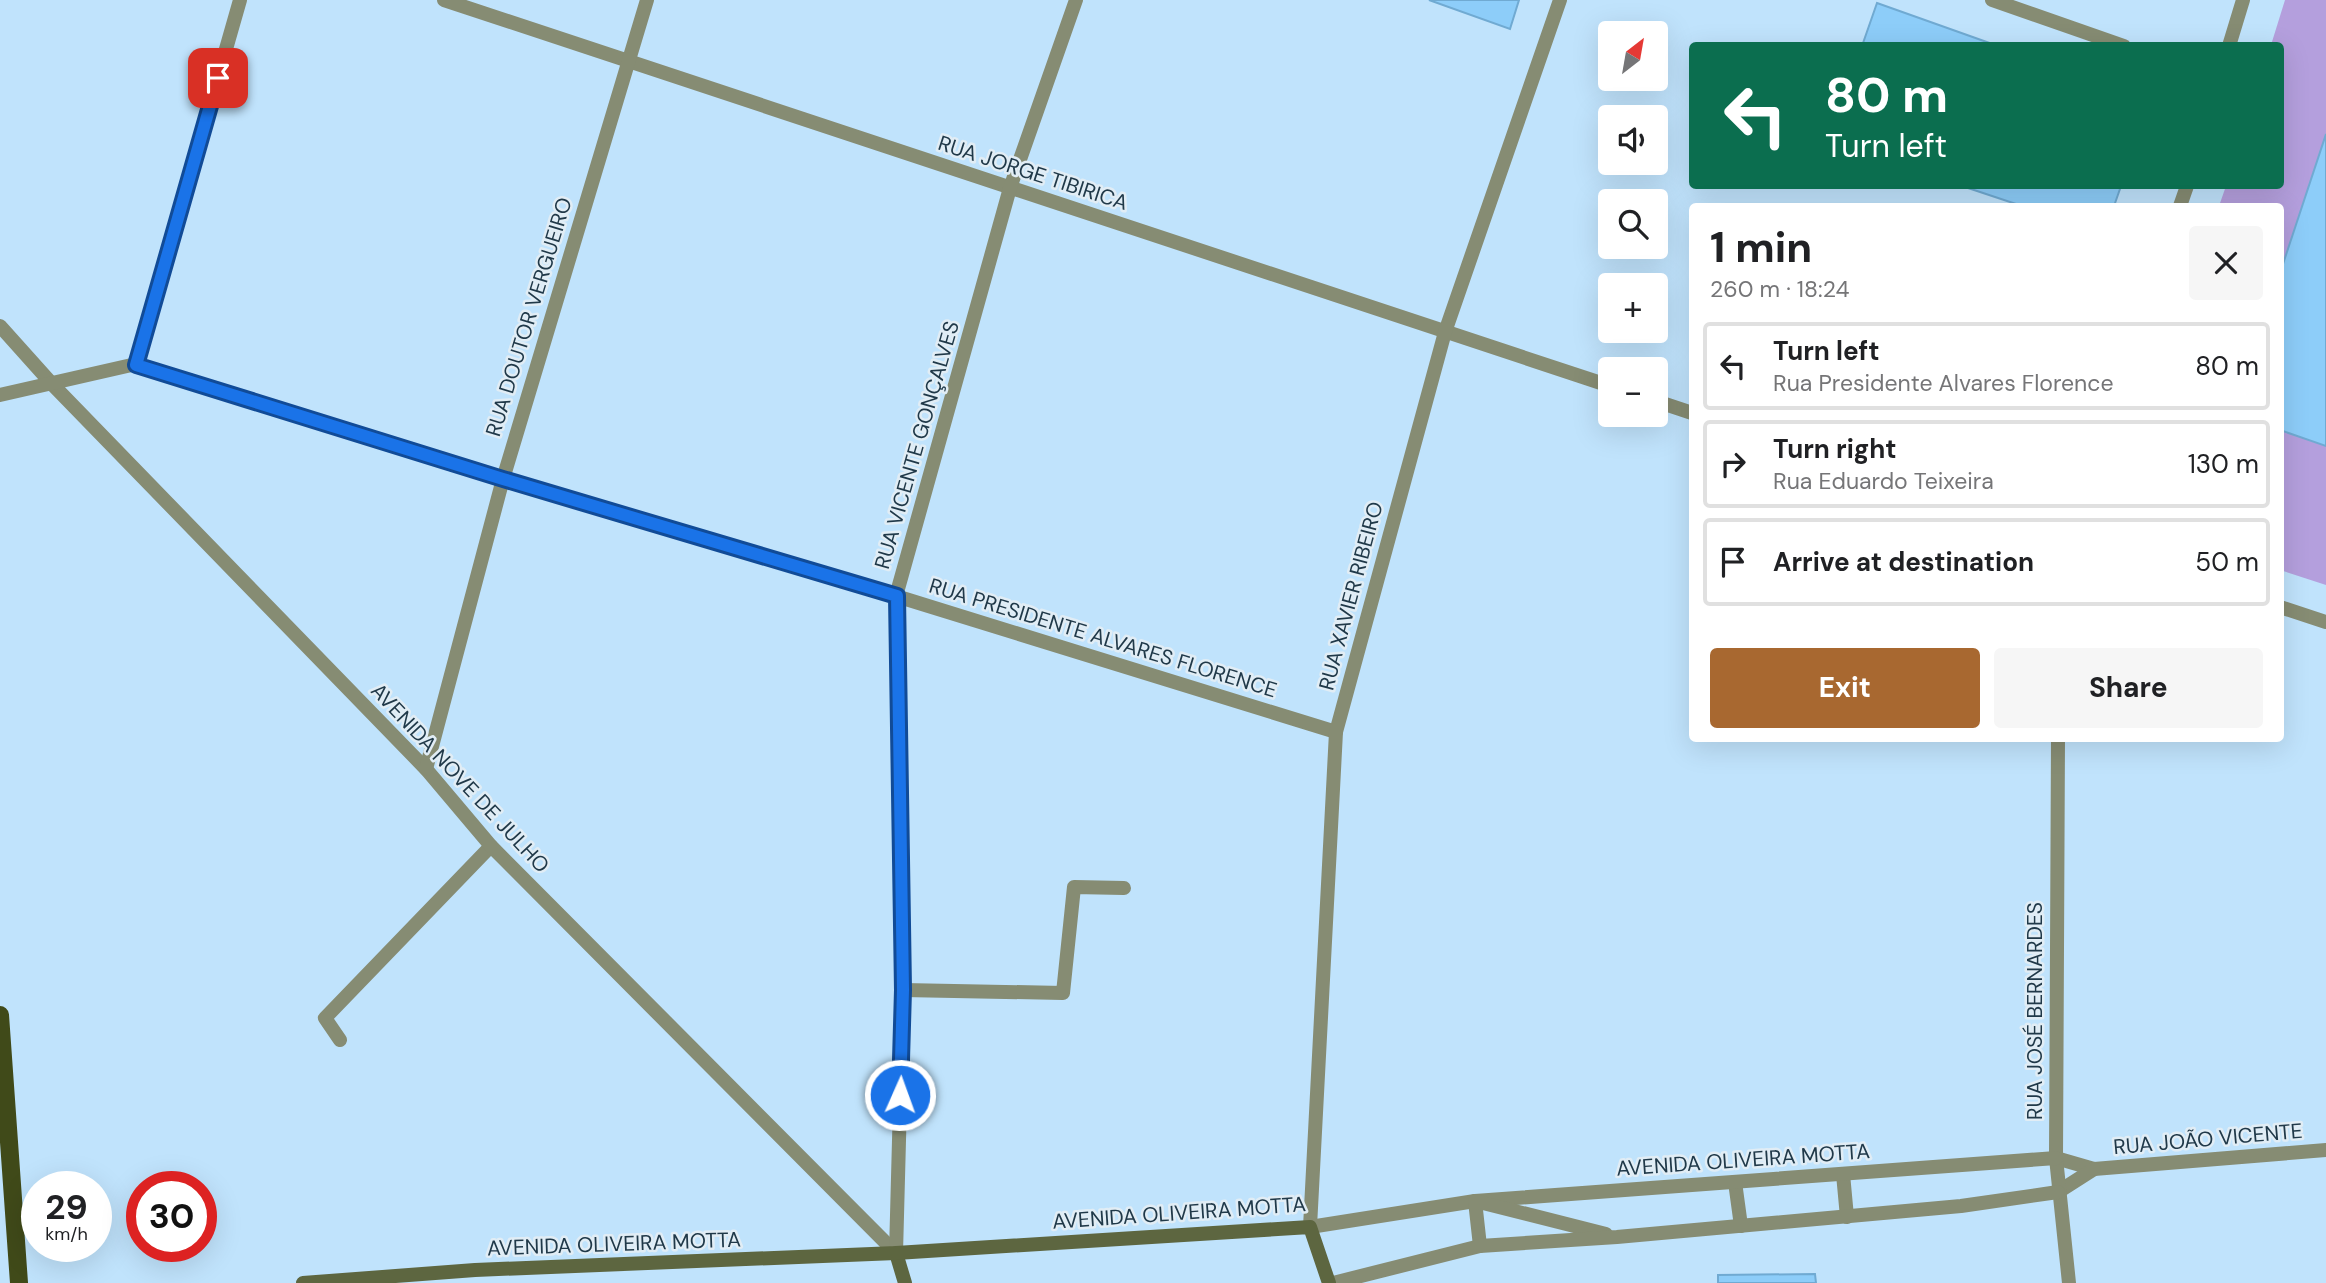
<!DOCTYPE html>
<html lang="en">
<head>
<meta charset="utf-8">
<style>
  :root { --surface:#fff; --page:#f6f6f6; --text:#202124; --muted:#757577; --line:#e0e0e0; --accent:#a86830 }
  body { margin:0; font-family:"DM Sans",sans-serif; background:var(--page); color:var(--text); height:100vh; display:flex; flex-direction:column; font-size:26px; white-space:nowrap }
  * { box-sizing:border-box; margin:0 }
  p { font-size:23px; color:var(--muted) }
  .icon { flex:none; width:38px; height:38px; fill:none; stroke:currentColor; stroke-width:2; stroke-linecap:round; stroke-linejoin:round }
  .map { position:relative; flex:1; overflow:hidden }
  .drawer { position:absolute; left:1689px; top:203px; width:595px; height:539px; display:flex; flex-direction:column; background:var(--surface); border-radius:7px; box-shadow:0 7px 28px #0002 }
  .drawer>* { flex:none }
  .top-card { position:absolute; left:1689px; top:42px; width:595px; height:147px; border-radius:7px; box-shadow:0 7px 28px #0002; background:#0b6e4f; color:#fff; overflow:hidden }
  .needle { width:46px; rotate:31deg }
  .tools { position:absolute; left:1598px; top:21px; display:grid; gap:14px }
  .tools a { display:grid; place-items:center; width:70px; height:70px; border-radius:7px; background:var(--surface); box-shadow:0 7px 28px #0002; font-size:35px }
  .speed { position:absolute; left:21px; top:1171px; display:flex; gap:14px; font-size:35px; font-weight:700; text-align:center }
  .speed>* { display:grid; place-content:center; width:91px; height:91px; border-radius:50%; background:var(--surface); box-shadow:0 7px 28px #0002; line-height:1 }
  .speed small { font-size:18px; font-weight:400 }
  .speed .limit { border:10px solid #d22; background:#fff; color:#111 }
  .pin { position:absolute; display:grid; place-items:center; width:60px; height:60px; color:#fff; margin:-30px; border-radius:14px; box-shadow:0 4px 10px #0006 }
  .me { position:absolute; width:77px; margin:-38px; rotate:2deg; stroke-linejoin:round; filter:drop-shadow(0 0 5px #0008) }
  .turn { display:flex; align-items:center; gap:24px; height:147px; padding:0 21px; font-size:32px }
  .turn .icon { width:91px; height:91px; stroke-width:2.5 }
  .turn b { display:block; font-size:49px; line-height:60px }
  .round { display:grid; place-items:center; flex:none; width:74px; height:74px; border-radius:7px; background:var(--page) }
  .headline { display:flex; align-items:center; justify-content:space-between; height:119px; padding:0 21px }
  h1 { font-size:42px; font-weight:700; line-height:52px }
  .action { display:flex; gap:14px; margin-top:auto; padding:14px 21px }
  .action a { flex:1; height:80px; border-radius:7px; background:var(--accent); color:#fff; font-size:28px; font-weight:700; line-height:80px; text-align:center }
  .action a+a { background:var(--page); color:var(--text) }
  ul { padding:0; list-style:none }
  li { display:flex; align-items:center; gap:21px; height:88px; margin:0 14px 10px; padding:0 7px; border:4px solid var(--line); border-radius:7px }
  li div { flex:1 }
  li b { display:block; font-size:26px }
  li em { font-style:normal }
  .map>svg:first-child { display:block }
  .green { fill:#b49fdd }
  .building { fill:#8dcdf9; stroke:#70aad2; stroke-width:2 }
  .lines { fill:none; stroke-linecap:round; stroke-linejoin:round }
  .service { stroke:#868c73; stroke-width:14 }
  .minor { stroke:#868c73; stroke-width:14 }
  .tertiary { stroke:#868c73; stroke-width:14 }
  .secondary { stroke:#5d6640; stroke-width:14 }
  .primary { stroke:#404a19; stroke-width:18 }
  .route-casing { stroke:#114b97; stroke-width:18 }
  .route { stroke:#1a73e8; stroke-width:12 }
  .labels { text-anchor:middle; stroke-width:5; stroke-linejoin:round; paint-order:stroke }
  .street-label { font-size:21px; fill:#203949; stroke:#e1edf5 }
</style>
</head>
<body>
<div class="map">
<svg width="2326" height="1283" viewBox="0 0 2326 1283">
  <rect width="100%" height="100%" fill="#c0e3fc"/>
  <!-- green -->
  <polygon class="green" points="2285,0 2326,0 2326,585 2280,570 2280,206 2219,206 2226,186 2280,186 2280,46 2271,45"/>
  <!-- building -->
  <g class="building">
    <polygon points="1429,0 1519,0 1510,29"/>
    <polygon points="1877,3 1998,46 1862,46"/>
    <polygon points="2326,134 2326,446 2280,430 2280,273"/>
    <polygon points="1962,186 2121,186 2114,206 2022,206"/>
    <polygon points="1815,1274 1816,1283 1718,1283 1718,1275"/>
  </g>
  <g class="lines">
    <!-- service -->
    <g class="service">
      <polyline points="903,990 1063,993 1074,887 1124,888"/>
      <polyline points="340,1040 325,1018 491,846"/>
    </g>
    <!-- minor -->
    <g class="minor">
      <polyline points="444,0 1610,386"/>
      <polyline points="1992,0 2124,46"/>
      <polyline points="0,326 52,384 426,769 491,846 896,1253"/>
      <polyline points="136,364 240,0"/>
      <polyline points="0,395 136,364 503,479 896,596 1336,732"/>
      <polyline points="1656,401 1692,413"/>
      <polyline points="2280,607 2326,622"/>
      <polyline points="426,769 503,479 647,0"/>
      <polyline points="2056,1158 2094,1169 2326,1150"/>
      <polyline points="2058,1192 2094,1169"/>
      <polyline points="1310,1227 1336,732 1445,332 1560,0"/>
      <polyline points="896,1253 903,990 896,596 1010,188 1076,0"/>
    </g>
    <!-- tertiary -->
    <g class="tertiary">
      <polyline points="2229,46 2243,0"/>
      <polyline points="2180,206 2187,186"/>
      <polyline points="2058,738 2056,1158 2069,1283"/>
      <polyline points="1843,1174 1847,1217"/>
      <polyline points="1735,1182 1741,1226"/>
      <polyline points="1310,1227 1475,1201 2056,1158"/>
      <polyline points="1480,1246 1475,1201 1606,1234"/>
      <polyline points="1333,1283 1480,1246 1617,1237 1961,1206 2058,1192"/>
    </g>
    <!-- secondary -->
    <g class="secondary">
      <polyline points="896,1253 905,1283"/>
      <polyline points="303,1283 475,1270 896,1253 1310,1227 1329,1283"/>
    </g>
    <!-- primary -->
    <polyline class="primary" points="0,1015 19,1283"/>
  </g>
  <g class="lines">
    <!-- route casing -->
    <g class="route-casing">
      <polyline id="route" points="218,78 136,365 503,479 897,596 903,990 900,1095"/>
    </g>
    <!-- route -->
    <use href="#route" class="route"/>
  </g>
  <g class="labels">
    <!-- street labels -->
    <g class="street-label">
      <text transform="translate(1033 173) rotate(18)" y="7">RUA JORGE TIBIRICA</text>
      <text transform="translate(529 317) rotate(-73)" y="7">RUA DOUTOR VERGUEIRO</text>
      <text transform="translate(917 445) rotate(-74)" y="7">RUA VICENTE GONÇALVES</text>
      <text transform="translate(1351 596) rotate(-75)" y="7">RUA XAVIER RIBEIRO</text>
      <text transform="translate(1103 638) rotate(17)" y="7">RUA PRESIDENTE ALVARES FLORENCE</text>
      <text transform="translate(460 778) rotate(47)" y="7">AVENIDA NOVE DE JULHO</text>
      <text transform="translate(2035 1011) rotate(-90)" y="7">RUA JOSÉ BERNARDES</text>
      <text transform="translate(2208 1139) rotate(-5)" y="7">RUA JOÃO VICENTE</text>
      <text transform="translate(1743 1160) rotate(-4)" y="7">AVENIDA OLIVEIRA MOTTA</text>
      <text transform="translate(1179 1213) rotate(-4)" y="7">AVENIDA OLIVEIRA MOTTA</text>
      <text transform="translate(614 1244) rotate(-2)" y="7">AVENIDA OLIVEIRA MOTTA</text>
    </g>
  </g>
</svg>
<div class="tools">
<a><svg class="needle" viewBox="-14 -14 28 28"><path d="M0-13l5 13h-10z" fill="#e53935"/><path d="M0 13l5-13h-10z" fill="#757577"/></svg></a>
<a><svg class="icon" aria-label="sound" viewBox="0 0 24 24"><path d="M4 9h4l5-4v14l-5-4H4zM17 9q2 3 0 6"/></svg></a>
<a><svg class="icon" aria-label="search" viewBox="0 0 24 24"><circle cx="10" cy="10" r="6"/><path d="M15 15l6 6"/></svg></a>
<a>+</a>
<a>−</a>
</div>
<div class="speed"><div>29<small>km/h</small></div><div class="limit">30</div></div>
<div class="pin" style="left:218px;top:78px;background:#d93025"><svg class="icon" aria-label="arrive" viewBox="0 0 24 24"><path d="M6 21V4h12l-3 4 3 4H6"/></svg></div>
<svg class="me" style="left:900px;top:1095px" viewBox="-20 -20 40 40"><circle r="17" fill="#1a73e8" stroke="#fff" stroke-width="3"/><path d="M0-11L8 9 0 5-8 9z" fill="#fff"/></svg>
<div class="top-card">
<div class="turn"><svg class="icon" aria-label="left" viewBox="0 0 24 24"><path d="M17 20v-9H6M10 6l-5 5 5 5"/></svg><div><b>80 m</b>Turn left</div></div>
</div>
<section class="drawer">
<div class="headline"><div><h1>1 min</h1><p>260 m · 18:24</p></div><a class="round"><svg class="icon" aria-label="close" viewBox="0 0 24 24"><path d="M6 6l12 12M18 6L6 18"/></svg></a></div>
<ul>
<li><svg class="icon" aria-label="left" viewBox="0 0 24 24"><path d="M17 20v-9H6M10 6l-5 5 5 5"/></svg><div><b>Turn left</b><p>Rua Presidente Alvares Florence</p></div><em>80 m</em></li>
<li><svg class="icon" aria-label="right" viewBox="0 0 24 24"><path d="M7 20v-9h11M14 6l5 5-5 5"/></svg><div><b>Turn right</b><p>Rua Eduardo Teixeira</p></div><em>130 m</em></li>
<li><svg class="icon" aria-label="arrive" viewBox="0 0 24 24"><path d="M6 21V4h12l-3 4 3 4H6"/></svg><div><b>Arrive at destination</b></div><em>50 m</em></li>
</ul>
<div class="action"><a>Exit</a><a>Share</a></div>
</section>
</div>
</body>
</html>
